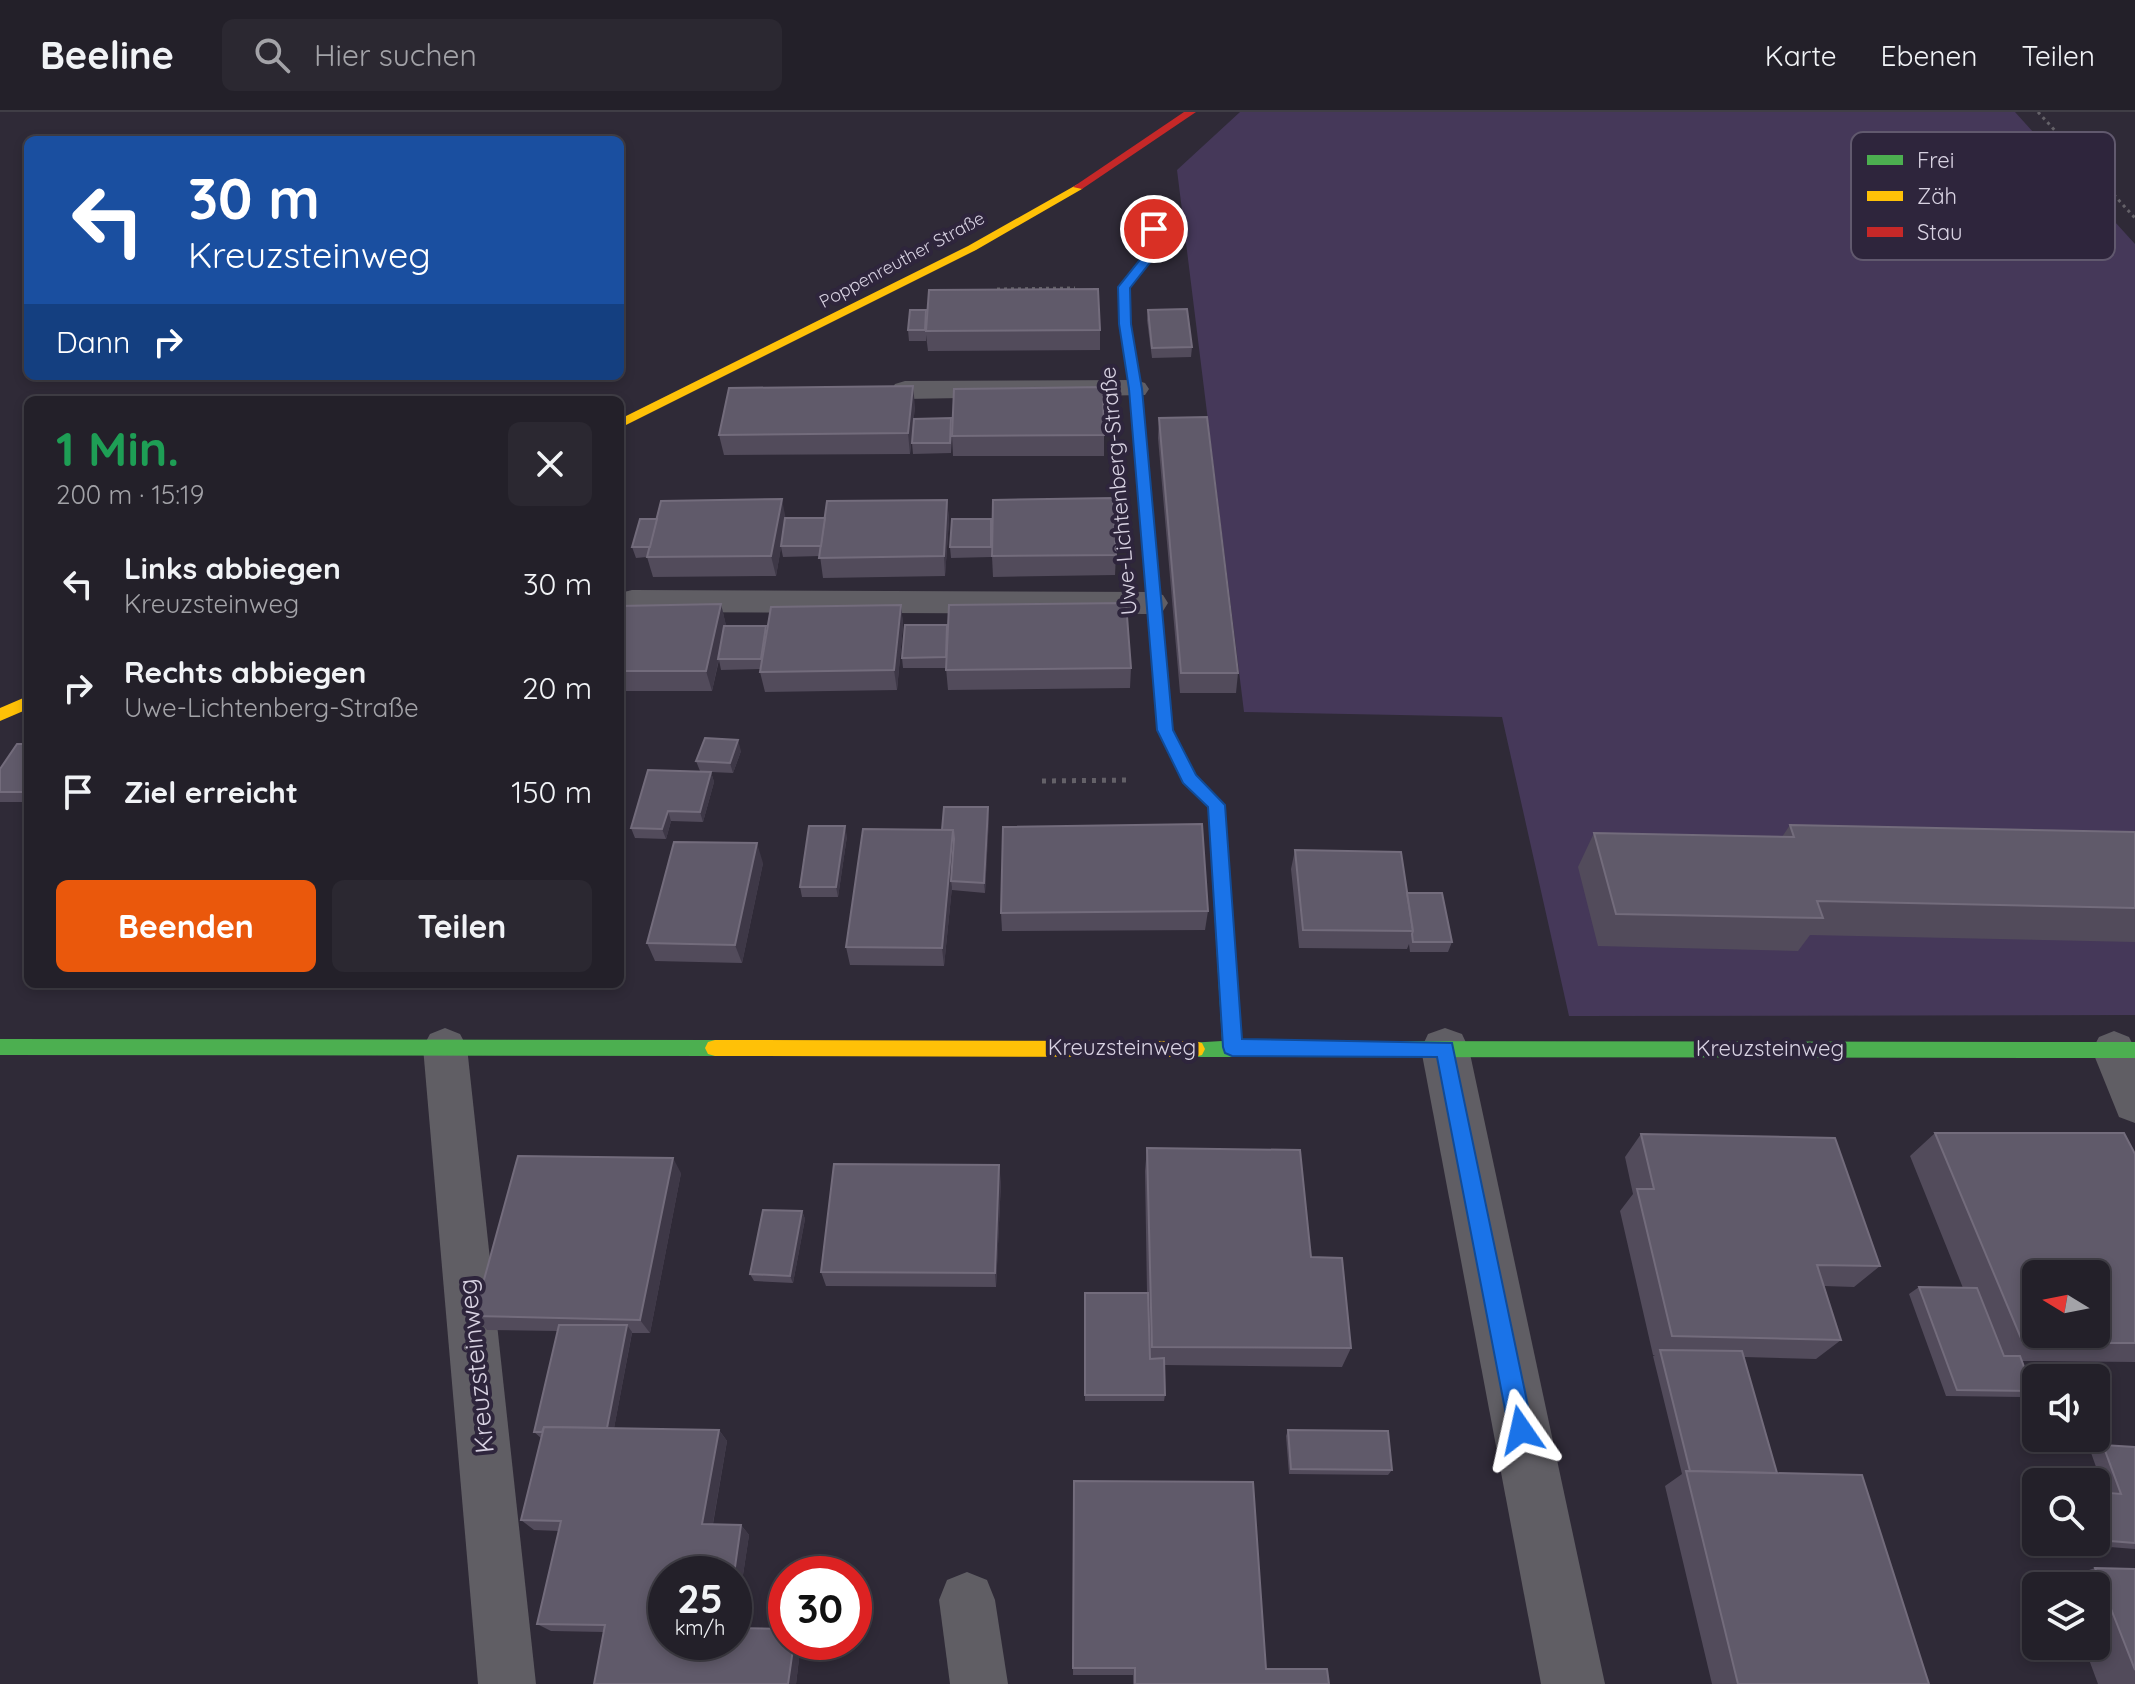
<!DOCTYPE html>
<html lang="de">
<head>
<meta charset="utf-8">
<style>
  :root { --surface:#232029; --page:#2b2831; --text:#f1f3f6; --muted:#a3a3a8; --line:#403e46; --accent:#ea580c }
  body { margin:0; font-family:Quicksand,sans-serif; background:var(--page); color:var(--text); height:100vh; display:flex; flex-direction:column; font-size:30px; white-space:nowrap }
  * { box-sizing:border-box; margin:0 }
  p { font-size:26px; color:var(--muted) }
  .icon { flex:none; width:44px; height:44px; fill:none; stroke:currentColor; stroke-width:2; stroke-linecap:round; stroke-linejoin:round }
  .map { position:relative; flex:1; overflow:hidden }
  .sheet { position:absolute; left:24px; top:284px; width:600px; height:592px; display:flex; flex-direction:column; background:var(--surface); border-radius:12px; box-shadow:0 4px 12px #0003,0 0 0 2px var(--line) }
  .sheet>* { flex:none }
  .guide { position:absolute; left:24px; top:24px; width:600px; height:244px; border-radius:12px; box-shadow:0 4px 12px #0003,0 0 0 2px var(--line); background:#1a4fa0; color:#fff; overflow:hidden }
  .needle { width:52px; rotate:280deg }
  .tools { position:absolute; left:2022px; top:1148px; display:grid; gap:16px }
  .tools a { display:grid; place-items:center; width:88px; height:88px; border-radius:12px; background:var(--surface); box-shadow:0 4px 12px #0003,0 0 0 2px var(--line); font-size:40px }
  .speed { position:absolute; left:648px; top:1444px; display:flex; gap:16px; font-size:40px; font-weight:700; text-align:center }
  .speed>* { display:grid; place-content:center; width:104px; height:104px; border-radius:50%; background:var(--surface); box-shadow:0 4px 12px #0003,0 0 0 2px var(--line); line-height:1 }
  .speed small { font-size:20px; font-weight:400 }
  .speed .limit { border:12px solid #d22; background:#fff; color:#111 }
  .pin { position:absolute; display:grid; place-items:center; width:68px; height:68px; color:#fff; margin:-34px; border:4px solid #fff; border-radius:50%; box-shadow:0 2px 8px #0007 }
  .me { position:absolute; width:88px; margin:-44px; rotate:349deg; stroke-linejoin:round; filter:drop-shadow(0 0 6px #0008) }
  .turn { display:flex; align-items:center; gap:28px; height:168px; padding:0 32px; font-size:36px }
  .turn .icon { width:104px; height:104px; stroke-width:2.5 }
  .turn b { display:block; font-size:56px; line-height:68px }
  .then { display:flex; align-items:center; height:76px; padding:0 32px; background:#0003; gap:16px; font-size:30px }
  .round { display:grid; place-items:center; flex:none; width:84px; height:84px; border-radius:12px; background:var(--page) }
  .overview { display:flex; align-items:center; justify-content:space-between; height:136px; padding:0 32px }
  h1 { font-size:48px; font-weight:800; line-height:60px; color:#1e9e55 }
  .action { display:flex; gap:16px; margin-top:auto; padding:16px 32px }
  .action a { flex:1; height:92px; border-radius:12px; background:var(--accent); color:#fff; font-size:32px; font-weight:800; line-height:92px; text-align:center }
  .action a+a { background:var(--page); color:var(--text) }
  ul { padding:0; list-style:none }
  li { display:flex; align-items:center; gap:24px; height:104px; padding:0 32px }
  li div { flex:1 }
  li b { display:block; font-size:30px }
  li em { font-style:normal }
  header { display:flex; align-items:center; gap:48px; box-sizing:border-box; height:112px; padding:0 40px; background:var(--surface); border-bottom:2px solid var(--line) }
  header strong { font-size:38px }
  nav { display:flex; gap:44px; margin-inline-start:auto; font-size:28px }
  .search { width:560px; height:72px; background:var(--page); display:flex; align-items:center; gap:20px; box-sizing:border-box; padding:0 28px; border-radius:12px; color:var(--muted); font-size:30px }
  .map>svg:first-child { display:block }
  .green { fill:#453859 }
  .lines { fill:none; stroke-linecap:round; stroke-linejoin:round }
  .path-far1 { stroke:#646168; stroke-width:3; stroke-dasharray:3 4; stroke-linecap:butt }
  .path { stroke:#646168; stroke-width:5; stroke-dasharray:4 6; stroke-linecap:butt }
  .lane { fill:#605e64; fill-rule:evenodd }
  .street { fill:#605e64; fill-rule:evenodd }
  .fast { fill:#4caf50; fill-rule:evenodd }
  .slow { fill:#ffc107; fill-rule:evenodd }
  .jam { fill:#c62828; fill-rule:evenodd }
  .wall { fill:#524b5b }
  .shaded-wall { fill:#3e3847 }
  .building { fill:#605a6a; stroke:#736c7c; stroke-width:2; fill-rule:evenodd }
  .route { fill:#1a73e8; stroke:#114b97; stroke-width:2 }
  .labels { text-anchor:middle; stroke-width:8; stroke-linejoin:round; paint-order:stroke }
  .far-street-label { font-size:18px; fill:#d8d2e2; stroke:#2e253c }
  .street-label { font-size:22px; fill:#d8d2e2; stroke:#2e253c }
  .near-street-label { font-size:26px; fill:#d8d2e2; stroke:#2e253c }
  .key { fill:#2e253c; stroke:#61596e; stroke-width:2 }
  .key-label { font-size:22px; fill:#d8d2e2 }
</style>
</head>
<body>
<header>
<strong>Beeline</strong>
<div class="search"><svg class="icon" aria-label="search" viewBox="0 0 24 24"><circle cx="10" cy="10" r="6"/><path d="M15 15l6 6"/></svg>Hier suchen</div>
<nav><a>Karte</a><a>Ebenen</a><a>Teilen</a></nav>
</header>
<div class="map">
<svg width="2135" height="1572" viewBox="0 0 2135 1572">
  <rect width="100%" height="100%" fill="#2f2a37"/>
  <!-- green -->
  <polygon class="green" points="1240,0 2015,0 2135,132 2135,903 1569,904 1502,605 1244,600 1177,58"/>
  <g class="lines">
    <!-- path-far1 -->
    <g class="path-far1">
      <polyline points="2038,0 2135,106"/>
      <polyline points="997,177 1075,176"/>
    </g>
    <!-- path -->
    <polyline class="path" points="1042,669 1129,668"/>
    <!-- lane -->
    <g class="lane">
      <polygon points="1135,268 1145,271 1149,277 1145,283 905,287 895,284 891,278 895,272 905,269"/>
      <polygon points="632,478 1151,480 1163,483 1168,491 1163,499 1151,502 632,500 620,497 620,481"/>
      <polygon points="445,916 460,922 467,935 536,1572 478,1572 423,935 430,922"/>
      <polygon points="2114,919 2129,925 2135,937 2135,1011 2119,1005 2092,938 2099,925"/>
      <polygon points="967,1460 987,1468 995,1488 1008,1572 950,1572 939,1488 947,1468"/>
    </g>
    <!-- street -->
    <polygon class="street" points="1445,916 1462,922 1469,937 1605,1572 1541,1572 1421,937 1428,922"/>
    <!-- fast -->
    <g class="fast">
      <polygon points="1146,98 1156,100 1163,134 1130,175 1131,212 1141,277 1173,618 1195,663 1225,693 1241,929 2135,930 2135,946 1195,945 1188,943 1185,937 1188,931 1222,929 1208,695 1183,671 1157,618 1129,277 1119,212 1118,175 1151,134"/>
      <polygon points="0,927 715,928 722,930 725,936 722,942 715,944 0,943"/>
    </g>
    <!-- slow -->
    <g class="slow">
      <polygon points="1078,72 1083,75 1082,77 976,138 620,316 620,307 968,134"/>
      <polygon points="28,584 28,597 0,609 0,596"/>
      <polygon points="715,928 1195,929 1202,931 1205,937 1202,943 1195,945 715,944 708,942 705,936 708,930"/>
    </g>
    <!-- jam -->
    <polygon class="jam" points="1184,0 1196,0 1082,77 1073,75"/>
  </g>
  <!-- wall -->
  <g class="wall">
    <polygon points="1148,198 1192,235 1191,245 1152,246 1147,208"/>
    <polygon points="927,205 1100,218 1100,238 928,239 926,223 926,229 909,229 908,218"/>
    <polygon points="915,294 910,342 724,343 719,323"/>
    <polygon points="951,306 952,317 1104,323 1104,344 953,344 952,324 951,341 913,342 912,331"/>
    <polygon points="1159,306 1238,561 1236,581 1180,581 1158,326"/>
    <polygon points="947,388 949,408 945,464 823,466 820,444 783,445 781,435 776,464 653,465 647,445 636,446 632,435 785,406 825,406"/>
    <polygon points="991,407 991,445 951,446 950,435"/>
    <polygon points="1116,443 1115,463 993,465 992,444"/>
    <polygon points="721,492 726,514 767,518 901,493 903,513 897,578 765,580 760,560 761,557 721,558 719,548 712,579 620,579 620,494"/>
    <polygon points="948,523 1131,556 1130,576 948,578 946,556 903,556 902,546"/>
    <polygon points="28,632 28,690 0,690 0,657"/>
    <polygon points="741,639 733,661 711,660 714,670 703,710 671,709 666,727 635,726 631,716 700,659 696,649"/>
    <polygon points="989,705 985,781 952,778 952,775 944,854 850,853 846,835 942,718"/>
    <polygon points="1790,713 2135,720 2135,830 1810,823 1798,839 1598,834 1578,755 1594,721 1782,725"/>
    <polygon points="847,724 838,785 802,785 800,775"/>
    <polygon points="1295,738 1407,781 1452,830 1448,840 1410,840 1409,832 1407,837 1299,836 1291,757"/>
    <polygon points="763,751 742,851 655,849 647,831"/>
    <polygon points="1208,799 1205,818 1002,819 1001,801"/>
    <polygon points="1935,1021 2135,1042 2135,1250 2022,1249 2033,1279 2021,1285 1946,1284 1909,1182 1919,1175 1963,1176 1910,1044"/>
    <polygon points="1641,1022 1880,1154 1854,1175 1824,1174 1841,1228 1816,1247 1744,1245 1777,1361 1929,1572 1712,1572 1665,1374 1682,1362 1653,1244 1655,1243 1653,1243 1620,1099 1633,1082 1625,1045"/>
    <polygon points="1147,1036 1311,1145 1351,1236 1342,1255 1164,1253 1165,1283 1164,1289 1085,1289 1085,1181 1147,1181 1145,1059"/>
    <polygon points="681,1061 650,1221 632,1221 614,1316 719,1318 727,1329 713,1412 741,1413 749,1423 735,1516 786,1530 801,1530 796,1572 594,1572 604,1520 551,1519 537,1512 559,1419 534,1418 521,1408 541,1326 534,1320 558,1219 487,1218 474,1204"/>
    <polygon points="1001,1069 996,1175 826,1174 821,1160"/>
    <polygon points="802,1099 805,1107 793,1171 754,1169 750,1162"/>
    <polygon points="1288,1318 1392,1358 1388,1363 1289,1362 1286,1324"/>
    <polygon points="2103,1333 2135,1335 2135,1437 2097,1434 2095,1430 2096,1380 2105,1380 2090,1338"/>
    <polygon points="1074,1369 1266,1557 1329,1572 1133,1572 1133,1563 1073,1563"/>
    <polygon points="2095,1456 2135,1457 2135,1572 2098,1572 2084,1534 2096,1534 2096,1474 2061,1474 2059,1468"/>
  </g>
  <!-- shaded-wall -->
  <g class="shaded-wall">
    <polygon points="913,274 915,294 910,342 908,321"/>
    <polygon points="782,387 786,408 776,464 771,444"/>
    <polygon points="947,388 949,408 945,464 944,444"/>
    <polygon points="721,492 726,513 712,579 706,559"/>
    <polygon points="901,493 903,513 897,578 894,558"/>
    <polygon points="738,628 741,639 733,661 730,651"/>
    <polygon points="711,660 714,670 703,710 700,700"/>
    <polygon points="620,666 626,681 620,702"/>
    <polygon points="988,695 989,705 985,781 984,771"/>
    <polygon points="668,699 671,709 666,727 662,717"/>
    <polygon points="845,714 847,724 838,785 836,775"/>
    <polygon points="953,718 955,738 951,769 952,775 944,854 942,836"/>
    <polygon points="757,731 763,751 742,851 735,833"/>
    <polygon points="673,1046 681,1061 650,1221 640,1208"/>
    <polygon points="999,1053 1001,1069 996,1175 995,1161"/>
    <polygon points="802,1099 805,1107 793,1171 790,1164"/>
    <polygon points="627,1213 632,1220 612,1327 606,1321"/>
    <polygon points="719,1318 727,1329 711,1422 702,1412"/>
    <polygon points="741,1413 749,1423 734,1523 734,1462"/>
    <polygon points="794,1530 801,1530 796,1572 788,1572"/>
  </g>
  <!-- building -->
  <g class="building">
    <polygon points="1098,177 1100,218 926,219 929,178"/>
    <polygon points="1187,197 1192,235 1152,236 1148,198"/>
    <polygon points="910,198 926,198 925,218 908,218"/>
    <polygon points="913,274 908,321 719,323 729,276"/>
    <polygon points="1103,275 1104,323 952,324 954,277"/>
    <polygon points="1207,305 1238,561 1181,561 1159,306"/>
    <polygon points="951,306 950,331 912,331 914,307"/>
    <polygon points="1113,386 1116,443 992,444 993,388"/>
    <polygon points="782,387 771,444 647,445 661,389"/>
    <polygon points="947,388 944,444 819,446 827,389"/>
    <polygon points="785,406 825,406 821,434 781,434"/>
    <polygon points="640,407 657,407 650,435 632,435"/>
    <polygon points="952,407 991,407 991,435 950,435"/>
    <polygon points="1126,491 1131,556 946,558 949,493"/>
    <polygon points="721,492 706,559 620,559 620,494"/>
    <polygon points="901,493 894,558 760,560 771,495"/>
    <polygon points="905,513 947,513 946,545 902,546"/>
    <polygon points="724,514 766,514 761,547 718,547"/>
    <polygon points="705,626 738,628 730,651 696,649"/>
    <polygon points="17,632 28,632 28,680 0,680 0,657"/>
    <polygon points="648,658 711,660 700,700 668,699 662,717 631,716"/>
    <polygon points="944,695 988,695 984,771 951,769 954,727 953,718 942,718"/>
    <polygon points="1202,712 1208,799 1001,801 1003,715"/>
    <polygon points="1790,713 2135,720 2135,796 1817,789 1823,806 1616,802 1594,721 1794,725"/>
    <polygon points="809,714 845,714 836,775 800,775"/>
    <polygon points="863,717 953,718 942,836 846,835"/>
    <polygon points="674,730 757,731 735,833 647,831"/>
    <polygon points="1295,738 1401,740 1413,819 1303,818"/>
    <polygon points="1407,781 1442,781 1452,830 1413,830 1412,822 1413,819"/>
    <path d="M1935,1021h189l11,21v189h-112zM2036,1162h60v60h-60z"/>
    <polygon points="1641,1022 1835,1026 1880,1154 1817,1153 1841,1228 1672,1224 1637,1077 1654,1077"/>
    <polygon points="1147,1036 1300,1038 1311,1145 1342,1146 1351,1236 1152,1235"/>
    <polygon points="518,1044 673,1046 640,1208 474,1204"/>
    <polygon points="834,1052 999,1053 995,1161 821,1160"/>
    <polygon points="763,1098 802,1099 790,1164 750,1162"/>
    <polygon points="1919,1175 1977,1176 2004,1244 2020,1244 2033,1279 1957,1278"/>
    <polygon points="1085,1181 1148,1181 1150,1247 1164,1246 1165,1283 1085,1283"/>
    <polygon points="559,1213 627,1213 607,1316 544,1315 542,1320 534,1320"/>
    <polygon points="1660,1238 1742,1239 1777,1361 1690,1359"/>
    <polygon points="544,1315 719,1318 702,1412 741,1413 734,1462 666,1462 666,1530 734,1530 734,1516 786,1517 786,1530 794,1530 788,1572 594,1572 605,1513 537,1512 561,1409 521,1408"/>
    <polygon points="1288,1318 1388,1319 1392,1358 1291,1357"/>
    <polygon points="2103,1333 2135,1335 2135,1431 2110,1429 2096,1392 2096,1380 2121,1382"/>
    <polygon points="1686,1359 1862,1363 1929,1572 1738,1572"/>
    <polygon points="1074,1369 1253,1370 1266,1557 1327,1557 1329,1572 1135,1572 1135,1556 1073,1556"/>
    <polygon points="2095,1456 2135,1457 2135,1558"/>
  </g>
  <!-- route -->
  <polygon class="route" points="1154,114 1159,117 1163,134 1130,176 1131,212 1142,277 1173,618 1196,663 1225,693 1242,927 1452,931 1533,1318 1529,1327 1521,1330 1512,1327 1509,1318 1437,945 1232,944 1225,941 1223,935 1208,695 1183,671 1157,618 1129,277 1119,212 1118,175 1151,134 1148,117"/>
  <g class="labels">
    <!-- far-street labels -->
    <g class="far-street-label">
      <text transform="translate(902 148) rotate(-28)" y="6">Poppenreuther Straße</text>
    </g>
    <!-- street labels -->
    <g class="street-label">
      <text transform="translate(1118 379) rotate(-95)" y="8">Uwe-Lichtenberg-Straße</text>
      <text x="1122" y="943">Kreuzsteinweg</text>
      <text x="1770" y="944">Kreuzsteinweg</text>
    </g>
    <!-- near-street labels -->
    <g class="near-street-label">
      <text transform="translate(476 1254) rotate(-96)" y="9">Kreuzsteinweg</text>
    </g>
  </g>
  <!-- legend -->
  <rect x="1851" y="20" width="264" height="128" rx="12" class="key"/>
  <rect x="1867" y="43" width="36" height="10" fill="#4caf50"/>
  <rect x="1867" y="79" width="36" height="10" fill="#ffc107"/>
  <rect x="1867" y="115" width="36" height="10" fill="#c62828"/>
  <g class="key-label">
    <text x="1917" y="56">Frei</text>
    <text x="1917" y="92">Zäh</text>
    <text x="1917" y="128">Stau</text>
  </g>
</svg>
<div class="tools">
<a><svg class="needle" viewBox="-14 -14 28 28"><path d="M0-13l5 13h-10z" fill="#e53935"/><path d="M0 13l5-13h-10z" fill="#a3a3a8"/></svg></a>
<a><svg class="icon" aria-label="sound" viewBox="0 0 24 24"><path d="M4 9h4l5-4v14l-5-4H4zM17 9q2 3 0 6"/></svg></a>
<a><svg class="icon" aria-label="search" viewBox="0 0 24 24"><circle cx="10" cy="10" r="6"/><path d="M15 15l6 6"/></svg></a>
<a><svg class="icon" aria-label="layers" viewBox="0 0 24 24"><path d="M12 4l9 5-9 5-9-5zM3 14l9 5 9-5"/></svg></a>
</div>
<div class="speed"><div>25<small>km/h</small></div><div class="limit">30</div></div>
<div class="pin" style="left:1154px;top:117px;background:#d93025"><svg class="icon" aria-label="arrive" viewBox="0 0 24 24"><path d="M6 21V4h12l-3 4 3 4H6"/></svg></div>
<svg class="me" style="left:1521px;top:1318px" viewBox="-20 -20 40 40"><path d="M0-17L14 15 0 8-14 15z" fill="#1a73e8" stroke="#fff" stroke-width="4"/></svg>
<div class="guide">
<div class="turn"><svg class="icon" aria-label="left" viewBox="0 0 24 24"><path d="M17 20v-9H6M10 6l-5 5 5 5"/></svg><div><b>30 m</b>Kreuzsteinweg</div></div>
<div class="then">Dann<svg class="icon" aria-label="right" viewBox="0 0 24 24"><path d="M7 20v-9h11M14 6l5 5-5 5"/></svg></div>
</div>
<section class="sheet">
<div class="overview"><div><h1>1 Min.</h1><p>200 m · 15:19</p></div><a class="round"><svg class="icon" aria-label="close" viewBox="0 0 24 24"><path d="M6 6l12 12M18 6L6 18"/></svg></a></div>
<ul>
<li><svg class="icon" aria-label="left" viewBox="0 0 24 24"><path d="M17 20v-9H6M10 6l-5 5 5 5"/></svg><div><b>Links abbiegen</b><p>Kreuzsteinweg</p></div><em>30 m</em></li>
<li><svg class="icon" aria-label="right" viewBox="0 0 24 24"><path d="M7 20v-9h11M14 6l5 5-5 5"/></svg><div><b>Rechts abbiegen</b><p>Uwe-Lichtenberg-Straße</p></div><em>20 m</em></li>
<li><svg class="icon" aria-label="arrive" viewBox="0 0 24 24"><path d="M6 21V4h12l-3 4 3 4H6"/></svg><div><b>Ziel erreicht</b></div><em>150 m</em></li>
</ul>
<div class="action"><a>Beenden</a><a>Teilen</a></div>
</section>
</div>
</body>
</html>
